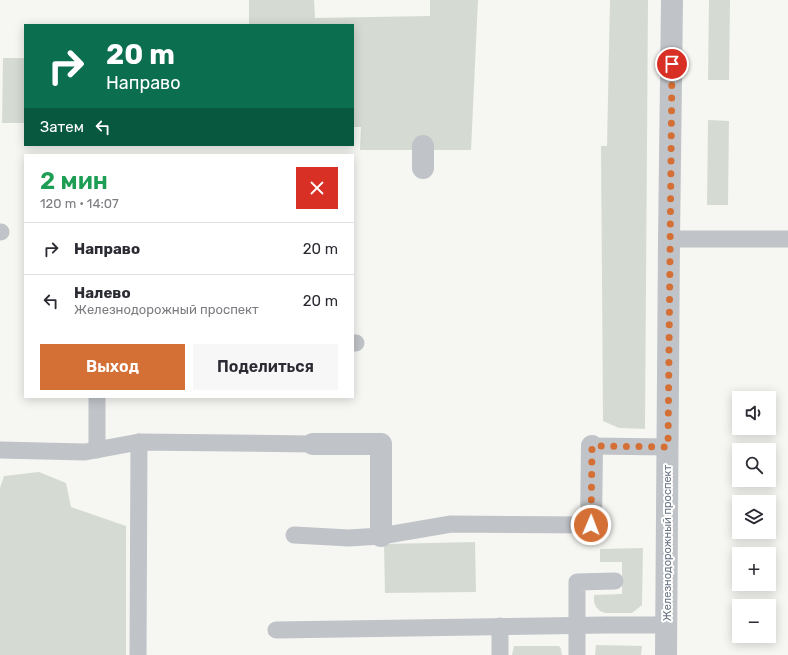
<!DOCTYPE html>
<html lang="ru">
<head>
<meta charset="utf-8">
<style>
  :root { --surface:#fff; --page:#f7f7f7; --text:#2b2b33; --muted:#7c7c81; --line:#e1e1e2; --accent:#d47035 }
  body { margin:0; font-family:Rubik,sans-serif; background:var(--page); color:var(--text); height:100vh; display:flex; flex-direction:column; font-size:15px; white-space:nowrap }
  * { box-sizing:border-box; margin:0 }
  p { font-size:13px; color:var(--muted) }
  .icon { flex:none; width:22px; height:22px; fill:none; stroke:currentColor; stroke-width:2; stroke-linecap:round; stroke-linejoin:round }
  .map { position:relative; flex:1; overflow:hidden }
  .side { position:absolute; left:24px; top:154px; width:330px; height:244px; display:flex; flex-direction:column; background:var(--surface); border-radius:0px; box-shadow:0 2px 10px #0003 }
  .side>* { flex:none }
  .hud { position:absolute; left:24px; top:24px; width:330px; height:122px; border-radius:0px; box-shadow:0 2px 10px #0003; background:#0b6e4f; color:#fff; overflow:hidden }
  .tools { position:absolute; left:732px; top:391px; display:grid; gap:8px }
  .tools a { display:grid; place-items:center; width:44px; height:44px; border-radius:0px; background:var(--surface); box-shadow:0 2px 10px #0003; font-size:20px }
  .pin { position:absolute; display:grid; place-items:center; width:34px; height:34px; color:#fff; margin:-17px; border:2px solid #fff; border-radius:50%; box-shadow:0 1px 4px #0007 }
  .me { position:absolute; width:44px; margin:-22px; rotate:1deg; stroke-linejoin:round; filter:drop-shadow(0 0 3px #0008) }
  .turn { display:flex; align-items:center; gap:14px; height:84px; padding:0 16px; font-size:18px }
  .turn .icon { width:52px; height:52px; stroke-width:2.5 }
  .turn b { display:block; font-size:28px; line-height:34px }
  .then { display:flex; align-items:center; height:38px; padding:0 16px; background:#0003; gap:8px; font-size:15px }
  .round { display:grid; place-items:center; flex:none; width:42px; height:42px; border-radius:0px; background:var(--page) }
  .summary { display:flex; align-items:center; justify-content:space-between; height:68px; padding:0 16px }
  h1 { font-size:24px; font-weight:600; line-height:30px; color:#1e9e55 }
  .action { display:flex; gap:8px; margin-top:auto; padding:8px 16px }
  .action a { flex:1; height:46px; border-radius:0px; background:var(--accent); color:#fff; font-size:16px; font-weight:600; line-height:46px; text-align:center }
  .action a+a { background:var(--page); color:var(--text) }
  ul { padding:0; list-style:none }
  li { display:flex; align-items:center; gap:12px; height:52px; padding:0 16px; border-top:1px solid var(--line) }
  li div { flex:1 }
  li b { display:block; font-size:15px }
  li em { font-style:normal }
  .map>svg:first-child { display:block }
  .green { fill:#d5dbd3 }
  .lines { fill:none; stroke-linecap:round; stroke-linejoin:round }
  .lane { stroke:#c0c3c7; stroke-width:17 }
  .street { stroke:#c0c3c7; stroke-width:22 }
  .route { stroke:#d47035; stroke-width:7; stroke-dasharray:0 12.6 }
  .labels { text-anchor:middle; stroke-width:4; stroke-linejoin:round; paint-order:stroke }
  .street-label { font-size:11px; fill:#687382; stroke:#fff }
</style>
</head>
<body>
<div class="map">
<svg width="788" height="655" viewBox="0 0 788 655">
  <rect width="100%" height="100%" fill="#f6f6f3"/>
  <!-- green -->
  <g class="green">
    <polygon points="249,0 314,0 315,18 430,16 430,0 478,0 471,150 360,150 361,127 353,127 353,25 249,25"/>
    <polygon points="610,0 648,0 645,429 619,428 603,421 601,146 607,146"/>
    <polygon points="709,0 730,0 729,80 708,80"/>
    <polygon points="3,58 25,58 25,123 2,123"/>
    <polygon points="708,120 729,121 728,205 707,205"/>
    <polygon points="39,472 66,483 71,507 126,526 126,655 0,655 0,488 4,476"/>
    <polygon points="475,542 476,592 385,593 384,544"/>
    <polygon points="643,548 642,605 632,613 605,613 600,611 596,607 594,602 594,595 622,594 622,562 600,562 600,549"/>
    <polygon points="596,645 642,646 641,655 595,655"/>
    <polygon points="514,646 559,646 561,649 562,655 512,655"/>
  </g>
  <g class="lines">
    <!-- lane -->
    <g class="lane">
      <polyline points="0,232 1,232"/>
      <polyline points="669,239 788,239"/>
      <polyline points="353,343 356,343"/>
      <polyline points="592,446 668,447"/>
      <polyline points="0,450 85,452 139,442 313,444"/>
      <polyline points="97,450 97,397"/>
      <polyline points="294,535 349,538 381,536 451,524 591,525"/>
      <polyline points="276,630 606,625 666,625"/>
      <polyline points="138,655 139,442"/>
      <polyline points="500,655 500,626"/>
      <polyline points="577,655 577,582 615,581"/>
    </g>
    <!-- street -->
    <g class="street">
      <polyline points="423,146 423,168"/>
      <polyline points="313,444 381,444 381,536"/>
      <polyline points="591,525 592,446"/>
      <polyline points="666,655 669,239 672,0"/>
    </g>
  </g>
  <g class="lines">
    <!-- route -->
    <polyline class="route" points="591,525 592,446 668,447 672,64"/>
  </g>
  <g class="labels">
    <!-- street labels -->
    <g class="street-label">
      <text transform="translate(667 543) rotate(-90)" y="4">Железнодорожный проспект</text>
    </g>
  </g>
</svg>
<div class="tools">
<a><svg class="icon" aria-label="sound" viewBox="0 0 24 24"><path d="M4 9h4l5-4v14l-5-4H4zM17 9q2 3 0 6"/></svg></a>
<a><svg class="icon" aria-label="search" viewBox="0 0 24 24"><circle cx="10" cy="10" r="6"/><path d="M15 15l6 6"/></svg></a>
<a><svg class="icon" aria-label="layers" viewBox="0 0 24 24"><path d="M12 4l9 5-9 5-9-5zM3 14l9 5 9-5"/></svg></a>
<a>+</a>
<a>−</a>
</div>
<div class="pin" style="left:672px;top:64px;background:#d93025"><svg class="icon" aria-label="arrive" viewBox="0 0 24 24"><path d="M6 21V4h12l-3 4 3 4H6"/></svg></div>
<svg class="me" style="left:591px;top:525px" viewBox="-20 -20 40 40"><circle r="17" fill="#d47035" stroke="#fff" stroke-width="3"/><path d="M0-11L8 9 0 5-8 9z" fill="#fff"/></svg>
<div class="hud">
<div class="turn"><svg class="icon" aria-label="right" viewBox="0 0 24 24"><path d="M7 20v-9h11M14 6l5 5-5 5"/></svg><div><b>20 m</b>Направо</div></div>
<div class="then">Затем<svg class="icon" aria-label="left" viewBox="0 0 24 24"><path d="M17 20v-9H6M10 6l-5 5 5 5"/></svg></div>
</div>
<section class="side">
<div class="summary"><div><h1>2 мин</h1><p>120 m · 14:07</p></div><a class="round" style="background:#d93025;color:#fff"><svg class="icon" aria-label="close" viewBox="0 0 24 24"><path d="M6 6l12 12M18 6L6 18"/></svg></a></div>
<ul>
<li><svg class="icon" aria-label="right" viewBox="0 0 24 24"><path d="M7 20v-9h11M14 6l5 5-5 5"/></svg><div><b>Направо</b></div><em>20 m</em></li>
<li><svg class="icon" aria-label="left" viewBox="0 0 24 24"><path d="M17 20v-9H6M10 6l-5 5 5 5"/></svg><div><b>Налево</b><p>Железнодорожный проспект</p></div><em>20 m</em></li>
</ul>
<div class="action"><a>Выход</a><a>Поделиться</a></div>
</section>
</div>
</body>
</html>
